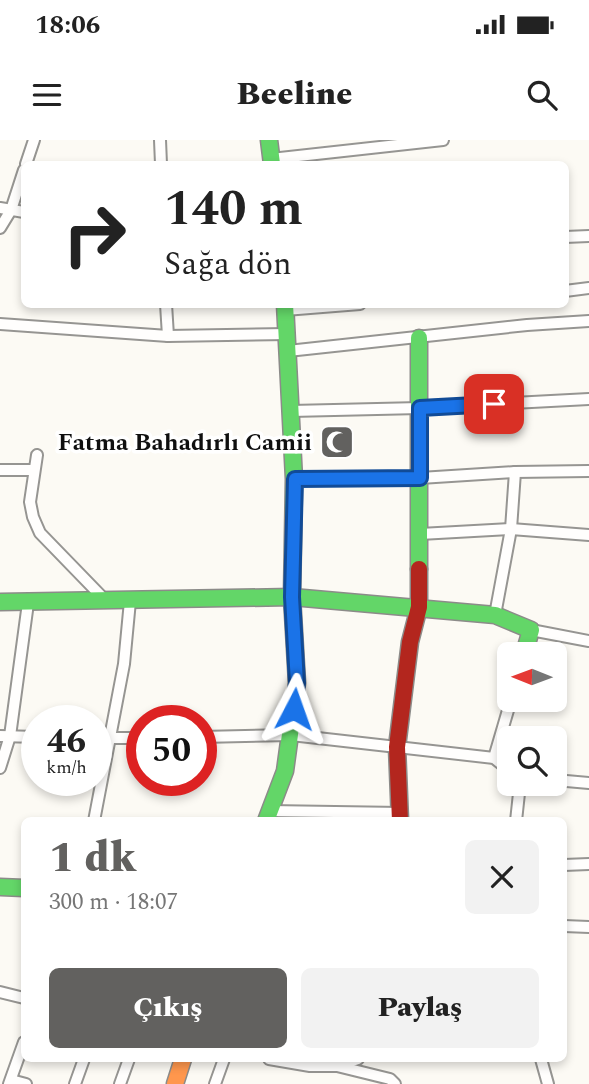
<!DOCTYPE html>
<html lang="tr">
<head>
<meta charset="utf-8">
<style>
  :root { --surface:#fff; --page:#f2f2f2; --text:#222; --muted:#767676; --accent:#62615f }
  body { margin:0; font-family:Spectral,serif; background:var(--page); color:var(--text); height:100vh; display:flex; flex-direction:column; font-size:26px; white-space:nowrap }
  * { box-sizing:border-box; margin:0 }
  p { font-size:23px; color:var(--muted) }
  .icon { flex:none; width:38px; height:38px; fill:none; stroke:currentColor; stroke-width:2; stroke-linecap:round; stroke-linejoin:round }
  .map { position:relative; flex:1; overflow:hidden }
  .panel { position:absolute; left:21px; top:677px; width:546px; height:245px; display:flex; flex-direction:column; background:var(--surface); border-radius:10px; box-shadow:0 4px 10px #0003 }
  .panel>* { flex:none }
  .hud { position:absolute; left:21px; top:21px; width:548px; height:147px; border-radius:10px; box-shadow:0 4px 10px #0003; background:#fff; color:var(--text); overflow:hidden }
  .needle { width:46px; rotate:271deg }
  .tools { position:absolute; left:497px; top:502px; display:grid; gap:14px }
  .tools a { display:grid; place-items:center; width:70px; height:70px; border-radius:10px; background:var(--surface); box-shadow:0 4px 10px #0003; font-size:35px }
  .speed { position:absolute; left:21px; top:565px; display:flex; gap:14px; font-size:35px; font-weight:700; text-align:center }
  .speed>* { display:grid; place-content:center; width:91px; height:91px; border-radius:50%; background:var(--surface); box-shadow:0 4px 10px #0003; line-height:1 }
  .speed small { font-size:18px; font-weight:400 }
  .speed .limit { border:10px solid #d22; background:#fff; color:#111 }
  .pin { position:absolute; display:grid; place-items:center; width:60px; height:60px; color:#fff; margin:-30px; border-radius:14px; box-shadow:0 4px 10px #0006 }
  .me { position:absolute; width:77px; margin:-38px; rotate:4deg; stroke-linejoin:round; filter:drop-shadow(0 0 5px #0008) }
  .turn { display:flex; align-items:center; gap:24px; height:147px; padding:0 28px; font-size:32px }
  .turn .icon { width:91px; height:91px; stroke-width:2.5 }
  .turn b { display:block; font-size:49px; line-height:60px }
  .round { display:grid; place-items:center; flex:none; width:74px; height:74px; border-radius:10px; background:var(--page) }
  .head { display:flex; align-items:center; justify-content:space-between; height:119px; padding:0 28px }
  h1 { font-size:42px; font-weight:800; line-height:52px; color:var(--accent) }
  .action { display:flex; gap:14px; margin-top:auto; padding:14px 28px }
  .action a { flex:1; height:80px; border-radius:10px; background:var(--accent); color:#fff; font-size:28px; font-weight:800; line-height:80px; text-align:center }
  .action a+a { background:var(--page); color:var(--text) }
  .status { display:flex; justify-content:space-between; align-items:center; height:49px; padding:0 35px; background:var(--surface); direction:ltr }
  .status svg { height:19px; fill:currentColor }
  header { display:flex; justify-content:space-between; align-items:center; height:91px; padding:0 28px; background:var(--surface); font-size:32px; font-weight:800 }
  .map>svg:first-child { display:block }
  .lines { fill:none; stroke-linecap:round; stroke-linejoin:round }
  .street-casing { stroke:#969592; stroke-width:14 }
  .fast-casing { stroke:#8c8b89; stroke-width:19 }
  .slow-casing { stroke:#8c8b89; stroke-width:19 }
  .jam-casing { stroke:#8c8b89; stroke-width:19 }
  .street { stroke:#fffefd; stroke-width:10 }
  .fast { stroke:#63d668; stroke-width:16 }
  .slow { stroke:#ff974d; stroke-width:16 }
  .jam { stroke:#b3261e; stroke-width:16 }
  .route-casing { stroke:#114b97; stroke-width:18 }
  .route { stroke:#1a73e8; stroke-width:12 }
  .labels { text-anchor:middle; stroke-width:7; stroke-linejoin:round; paint-order:stroke }
  .poi-label { font-size:24px; font-weight:bold; fill:#0f0f0f; stroke:#fff; text-anchor:end }
</style>
</head>
<body>
<div class="status"><b>18:06</b><svg viewBox="0 0 49 12"><path d="M0 12V9h3v3zM5 12V6h3v6zM10 12V3h3v9zM15 12V0h3v12zM26 1h20v11H26zM47 4h2v5h-2z"/></svg></div>
<header><svg class="icon" aria-label="menu" viewBox="0 0 24 24"><path d="M4 6h16M4 12h16M4 18h16"/></svg>Beeline<svg class="icon" aria-label="search" viewBox="0 0 24 24"><circle cx="10" cy="10" r="6"/><path d="M15 15l6 6"/></svg></header>
<div class="map">
<svg width="589" height="944" viewBox="0 0 589 944">
  <rect width="100%" height="100%" fill="#fcfaf4"/>
  <g class="lines">
    <!-- street casing -->
    <g class="street-casing">
      <g id="street">
        <polyline points="160,0 161,24"/>
        <polyline points="271,19 443,0"/>
        <polyline points="26,24 34,0"/>
        <polyline points="0,68 24,72"/>
        <polyline points="0,88 11,70 24,30"/>
        <polyline points="565,97 589,96"/>
        <polyline points="565,151 589,148"/>
        <polyline points="166,164 168,196"/>
        <polyline points="285,170 360,164"/>
        <polyline points="0,184 168,196 287,194"/>
        <polyline points="288,211 527,185 589,181"/>
        <polyline points="291,271 420,268 589,259"/>
        <polyline points="37,315 30,362 33,377 40,393 104,459"/>
        <polyline points="0,330 34,330"/>
        <polyline points="294,339 420,338 515,332 589,331"/>
        <polyline points="420,394 511,389 589,395"/>
        <polyline points="495,475 511,389 515,332"/>
        <polyline points="531,490 589,501"/>
        <polyline points="0,596 37,597"/>
        <polyline points="201,597 291,595 494,618 509,630"/>
        <polyline points="96,598 142,598"/>
        <polyline points="494,618 511,560"/>
        <polyline points="0,628 10,596 28,463"/>
        <polyline points="555,640 589,643"/>
        <polyline points="269,671 401,673"/>
        <polyline points="94,681 124,524 130,461"/>
        <polyline points="516,681 520,644"/>
        <polyline points="564,725 589,724"/>
        <polyline points="564,786 589,787"/>
        <polyline points="0,852 24,858"/>
        <polyline points="269,919 310,926 337,926 390,939 395,944"/>
        <polyline points="541,919 548,944"/>
        <polyline points="337,926 358,919"/>
        <polyline points="11,940 26,944"/>
        <polyline points="9,944 24,902"/>
        <polyline points="75,944 84,919"/>
        <polyline points="120,944 129,919"/>
        <polyline points="215,944 224,919"/>
      </g>
    </g>
    <!-- fast casing -->
    <g class="fast-casing">
      <g id="fast">
        <polyline points="269,0 272,24"/>
        <polyline points="419,198 419,429"/>
        <polyline points="0,462 292,457 495,475 531,490 524,514"/>
        <polyline points="266,681 285,631 297,543 292,457 294,339 285,164"/>
        <polyline points="0,747 24,748"/>
      </g>
    </g>
    <!-- slow casing -->
    <g class="slow-casing">
      <polyline id="slow" points="175,944 183,919"/>
    </g>
    <!-- jam casing -->
    <g class="jam-casing">
      <polyline id="jam" points="400,681 397,607 410,502 419,467 419,429"/>
    </g>
    <!-- street -->
    <use href="#street" class="street"/>
    <!-- fast -->
    <use href="#fast" class="fast"/>
    <!-- slow -->
    <use href="#slow" class="slow"/>
    <!-- jam -->
    <use href="#jam" class="jam"/>
  </g>
  <g class="lines">
    <!-- route casing -->
    <g class="route-casing">
      <polyline id="route" points="294,569 297,543 292,457 295,339 420,338 420,268 494,264"/>
    </g>
    <!-- route -->
    <use href="#route" class="route"/>
  </g>
  <!-- icons -->
  <defs>
    <g id="mosque-square" transform="scale(1.75)"><rect x="-9" y="-9" width="18" height="18" rx="4" fill="#62615f" stroke="#fff"/><path d="M3.5-4.9A6 6 0 1 0 3.5 4.9A5 5 0 1 1 3.5-4.9Z" fill="#fff"/></g>
  </defs>
  <g fill-rule="evenodd">
    <use href="#mosque-square" x="337" y="302"/>
  </g>
  <g class="labels">
    <!-- poi labels -->
    <g class="poi-label">
      <text x="312" y="310">Fatma Bahadırlı Camii</text>
    </g>
  </g>
</svg>
<div class="tools">
<a><svg class="needle" viewBox="-14 -14 28 28"><path d="M0-13l5 13h-10z" fill="#e53935"/><path d="M0 13l5-13h-10z" fill="#767676"/></svg></a>
<a><svg class="icon" aria-label="search" viewBox="0 0 24 24"><circle cx="10" cy="10" r="6"/><path d="M15 15l6 6"/></svg></a>
</div>
<div class="speed"><div>46<small>km/h</small></div><div class="limit">50</div></div>
<div class="pin" style="left:494px;top:264px;background:#d93025"><svg class="icon" aria-label="arrive" viewBox="0 0 24 24"><path d="M6 21V4h12l-3 4 3 4H6"/></svg></div>
<svg class="me" style="left:294px;top:569px" viewBox="-20 -20 40 40"><path d="M0-17L14 15 0 8-14 15z" fill="#1a73e8" stroke="#fff" stroke-width="4"/></svg>
<div class="hud">
<div class="turn"><svg class="icon" aria-label="right" viewBox="0 0 24 24"><path d="M7 20v-9h11M14 6l5 5-5 5"/></svg><div><b>140 m</b>Sağa dön</div></div>
</div>
<section class="panel">
<div class="head"><div><h1>1 dk</h1><p>300 m · 18:07</p></div><a class="round"><svg class="icon" aria-label="close" viewBox="0 0 24 24"><path d="M6 6l12 12M18 6L6 18"/></svg></a></div>
<div class="action"><a>Çıkış</a><a>Paylaş</a></div>
</section>
</div>
</body>
</html>
